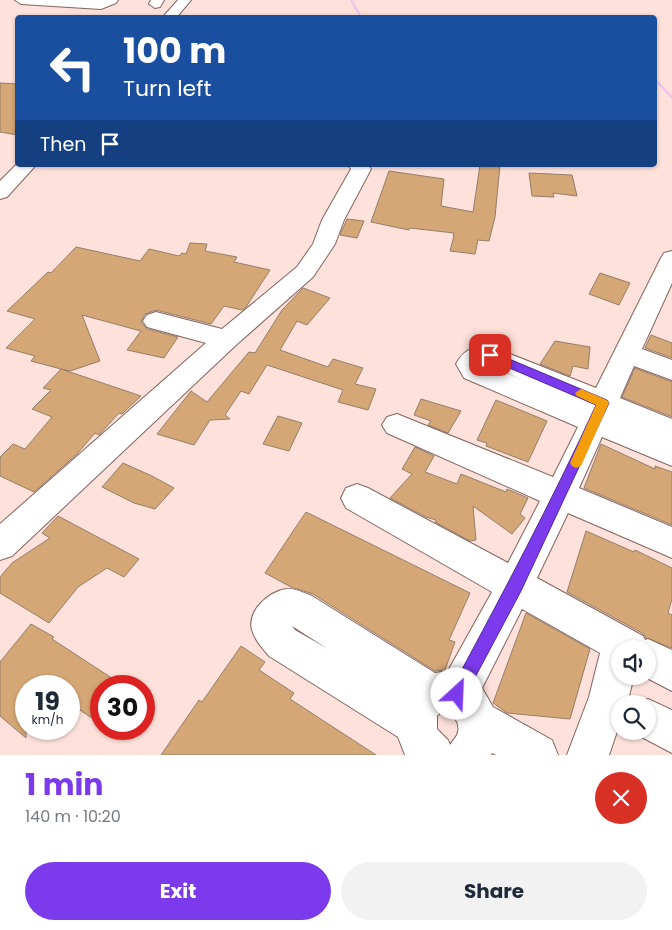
<!DOCTYPE html>
<html lang="en">
<head>
<meta charset="utf-8">
<style>
  :root { --surface:#fff; --page:#f2f2f3; --text:#1f2937; --muted:#747a83; --accent:#7c3aed }
  body { margin:0; font-family:Poppins,sans-serif; background:var(--page); color:var(--text); height:100vh; display:flex; flex-direction:column; font-size:19px; white-space:nowrap }
  * { box-sizing:border-box; margin:0 }
  p { font-size:16px; color:var(--muted) }
  .icon { flex:none; width:28px; height:28px; fill:none; stroke:currentColor; stroke-width:2; stroke-linecap:round; stroke-linejoin:round }
  .map { position:relative; height:755px; overflow:hidden }
  .side { display:flex; flex-direction:column; background:var(--surface); flex:1 }
  .side>* { flex:none }
  .banner { position:absolute; left:15px; top:15px; width:642px; height:152px; border-radius:5px; box-shadow:0 1px 4px #0004; background:#1a4fa0; color:#fff; overflow:hidden }
  .controls { position:absolute; left:611px; top:640px; display:grid; gap:10px }
  .controls a { display:grid; place-items:center; width:45px; height:45px; border-radius:50%; background:var(--surface); box-shadow:0 1px 4px #0004; font-size:25px }
  .speed { position:absolute; left:15px; top:675px; display:flex; gap:10px; font-size:25px; font-weight:700; text-align:center }
  .speed>* { display:grid; place-content:center; width:65px; height:65px; border-radius:50%; background:var(--surface); box-shadow:0 1px 4px #0004; line-height:1 }
  .speed small { font-size:12px; font-weight:400 }
  .speed .limit { border:8px solid #d22; background:#fff; color:#111 }
  .pin { position:absolute; display:grid; place-items:center; width:42px; height:42px; color:#fff; margin:-21px; border-radius:10px; box-shadow:0 2px 8px #0006 }
  .me { position:absolute; width:55px; margin:-28px; rotate:25deg; stroke-linejoin:round; filter:drop-shadow(0 0 4px #0008) }
  .turn { display:flex; align-items:center; gap:18px; height:105px; padding:0 25px; font-size:22px }
  .turn .icon { width:65px; height:65px; stroke-width:2.5 }
  .turn b { display:block; font-size:35px; line-height:42px }
  .then { display:flex; align-items:center; height:48px; padding:0 25px; background:#0003; gap:10px; font-size:19px }
  .round { display:grid; place-items:center; flex:none; width:52px; height:52px; border-radius:26px; background:var(--page) }
  .summary { display:flex; align-items:center; justify-content:space-between; height:85px; padding:0 25px }
  h1 { font-size:30px; font-weight:700; line-height:38px; color:var(--accent) }
  .primary-button { display:flex; gap:10px; margin-top:auto; padding:10px 25px }
  .primary-button a { flex:1; height:58px; border-radius:30px; background:var(--accent); color:#fff; font-size:20px; font-weight:700; line-height:58px; text-align:center }
  .primary-button a+a { background:var(--page); color:var(--text) }
  .map>svg:first-child { display:block }
  .lines { fill:none; stroke-linecap:round; stroke-linejoin:round }
  .stream { fill:#f1beed; fill-rule:evenodd }
  .building { fill:#d6a776; stroke:#947e69 }
  .minor-casing { stroke:#82645d; stroke-width:2 }
  .minor { fill:#fff; fill-rule:evenodd }
  .route { fill:#7c3aed; stroke:#51269a }
  .slow { fill:#f59e0b }
</style>
</head>
<body>
<div class="map">
<svg width="672" height="755" viewBox="0 0 672 755">
  <rect width="100%" height="100%" fill="#fde1da"/>
  <g class="lines">
    <!-- stream -->
    <g class="stream">
      <polygon points="350,0 352,0 363,18 360,18"/>
      <polygon points="655,78 672,96 672,99 655,81"/>
    </g>
  </g>
  <!-- building -->
  <g class="building">
    <polygon points="0,83 18,84 18,135 0,132"/>
    <polygon points="480,165 500,165 495,217 489,241 478,240 475,254 450,251 454,236 453,236 454,233 410,228 409,230 371,222 389,171 444,179 441,206 473,212"/>
    <polygon points="529,173 572,175 577,196 553,193 554,197 532,196"/>
    <polygon points="347,219 364,221 357,238 340,235"/>
    <polygon points="190,243 207,244 205,251 237,257 234,262 270,270 246,307 242,310 224,306 211,324 156,310 145,314 141,322 147,329 178,337 164,358 127,350 141,331 82,315 100,361 70,371 61,369 141,396 122,414 119,413 99,435 95,433 77,454 34,492 0,476 0,457 13,444 25,449 52,417 32,409 51,390 43,388 61,369 31,361 35,356 6,348 35,319 7,311 48,272 51,273 76,247 140,261 149,249 179,256 182,253 186,254"/>
    <polygon points="600,273 630,283 619,305 589,294"/>
    <polygon points="303,288 330,298 307,325 297,321 280,350 328,367 333,359 363,368 355,384 376,389 368,410 338,402 343,390 267,365 249,394 241,391 225,415 230,419 210,420 194,445 157,434 191,391 207,402 249,352 255,353 282,310"/>
    <polygon points="651,335 672,343 672,358 645,348"/>
    <polygon points="555,341 590,347 588,369 573,366 570,376 540,364"/>
    <polygon points="635,368 672,382 672,417 622,397"/>
    <polygon points="421,399 461,411 448,433 428,425 431,421 414,415"/>
    <polygon points="496,400 547,421 528,462 486,446 487,443 477,440"/>
    <polygon points="278,416 302,423 289,451 263,444"/>
    <polygon points="601,444 655,469 655,466 672,472 672,525 584,488"/>
    <polygon points="415,447 434,456 425,472 457,484 461,474 506,492 507,489 528,498 520,514 525,518 512,534 473,506 476,540 470,541 435,522 436,520 426,517 390,498 412,474 402,469"/>
    <polygon points="123,463 152,476 174,488 155,509 134,503 102,487"/>
    <polygon points="306,512 470,593 449,640 455,642 445,670 435,671 313,594 291,587 265,573"/>
    <polygon points="58,516 139,559 124,577 107,568 78,587 49,623 0,593 0,577 12,563 50,538 42,533"/>
    <polygon points="586,531 634,552 635,550 672,568 672,599 668,613 672,615 672,648 646,638 644,634 567,592"/>
    <polygon points="526,613 590,649 570,719 507,713 493,703"/>
    <polygon points="31,624 54,637 52,639 124,686 101,686 101,705 92,718 69,703 69,686 26,686 26,738 0,716 0,662"/>
    <polygon points="241,646 265,662 259,670 294,693 290,699 376,755 161,755 199,700 202,702"/>
  </g>
  <g class="lines">
    <!-- minor casing -->
    <g class="minor-casing">
      <g id="minor">
        <polygon points="15,0 118,0 116,3 101,9 21,4"/>
        <polygon points="151,0 164,0 160,7 155,8 149,4"/>
        <polygon points="178,0 191,0 176,18 162,18"/>
        <polygon points="18,163 18,165 36,165 7,197 0,199 0,181"/>
        <polygon points="348,165 368,165 371,169 344,220 335,244 313,277 236,345 12,556 0,560 0,524 206,343 147,327 143,321 147,315 156,312 222,329 297,267 313,244 322,220 351,169"/>
        <path d="M672,251v32l-30,66 30,11v20l-38,-14 -14,32 52,21v47l-70,-29 -23,51 93,39v31l-104,-45 -31,65 106,58 2,4 3,-1 24,11v41l-29,-15h5v-27h-28v27h14l-7,28h-7v19l-11,32h-42l22,-58 11,-44 -78,-44 -40,79 11,19 59,33 6,15h-62l-4,-2 -1,2h-86l-7,-18 -129,-81c-7,-8 -14,-16 -17,-26 -5,-19 16,-38 34,-41 8,-1 18,4 26,7l123,77 13,-2 44,-79 -146,-84 -5,-10 5,-10 11,-4 11,4 140,75 32,-62 -153,-68 -5,-8 5,-8 10,-3 156,63 25,-50 -114,-49 -8,-14c7,-14 18,-19 34,-18l106,42 65,-130 3,-5zM484,364h2l37,16zM292,626l36,23 -33,-19zM442,711c11,0 20,13 15,24 -2,4 -5,6 -7,10l-2,-5 -11,-11v-13z"/>
        <polygon points="648,699 672,710 672,753 634,733 633,731 648,731 648,704 635,704"/>
      </g>
    </g>
    <!-- minor -->
    <use href="#minor" class="minor"/>
  </g>
  <!-- route -->
  <path class="route" d="M490,351l117,49 2,3 -88,188 -58,109 -6,2 -5,-2 -3,-6 3,-6c50,-93 100,-187 144,-283l-110,-47 -1,-3 1,-3z"/>
  <!-- slow -->
  <polygon class="slow" points="581,389 607,400 609,403 581,466 576,468 572,466 570,463 596,405 577,396 575,393"/>
</svg>
<div class="controls">
<a><svg class="icon" aria-label="sound" viewBox="0 0 24 24"><path d="M4 9h4l5-4v14l-5-4H4zM17 9q2 3 0 6"/></svg></a>
<a><svg class="icon" aria-label="search" viewBox="0 0 24 24"><circle cx="10" cy="10" r="6"/><path d="M15 15l6 6"/></svg></a>
</div>
<div class="speed"><div>19<small>km/h</small></div><div class="limit">30</div></div>
<div class="pin" style="left:490px;top:355px;background:#d93025"><svg class="icon" aria-label="arrive" viewBox="0 0 24 24"><path d="M6 21V4h12l-3 4 3 4H6"/></svg></div>
<svg class="me" style="left:457px;top:694px" viewBox="-20 -20 40 40"><circle r="19" fill="#fff"/><path d="M0-13L10 11 0 6-10 11z" fill="#7c3aed"/></svg>
<div class="banner">
<div class="turn"><svg class="icon" aria-label="left" viewBox="0 0 24 24"><path d="M17 20v-9H6M10 6l-5 5 5 5"/></svg><div><b>100 m</b>Turn left</div></div>
<div class="then">Then<svg class="icon" aria-label="arrive" viewBox="0 0 24 24"><path d="M6 21V4h12l-3 4 3 4H6"/></svg></div>
</div>
</div>
<section class="side">
<div class="summary"><div><h1>1 min</h1><p>140 m · 10:20</p></div><a class="round" style="background:#d93025;color:#fff"><svg class="icon" aria-label="close" viewBox="0 0 24 24"><path d="M6 6l12 12M18 6L6 18"/></svg></a></div>
<div class="primary-button"><a>Exit</a><a>Share</a></div>
</section>
</body>
</html>
